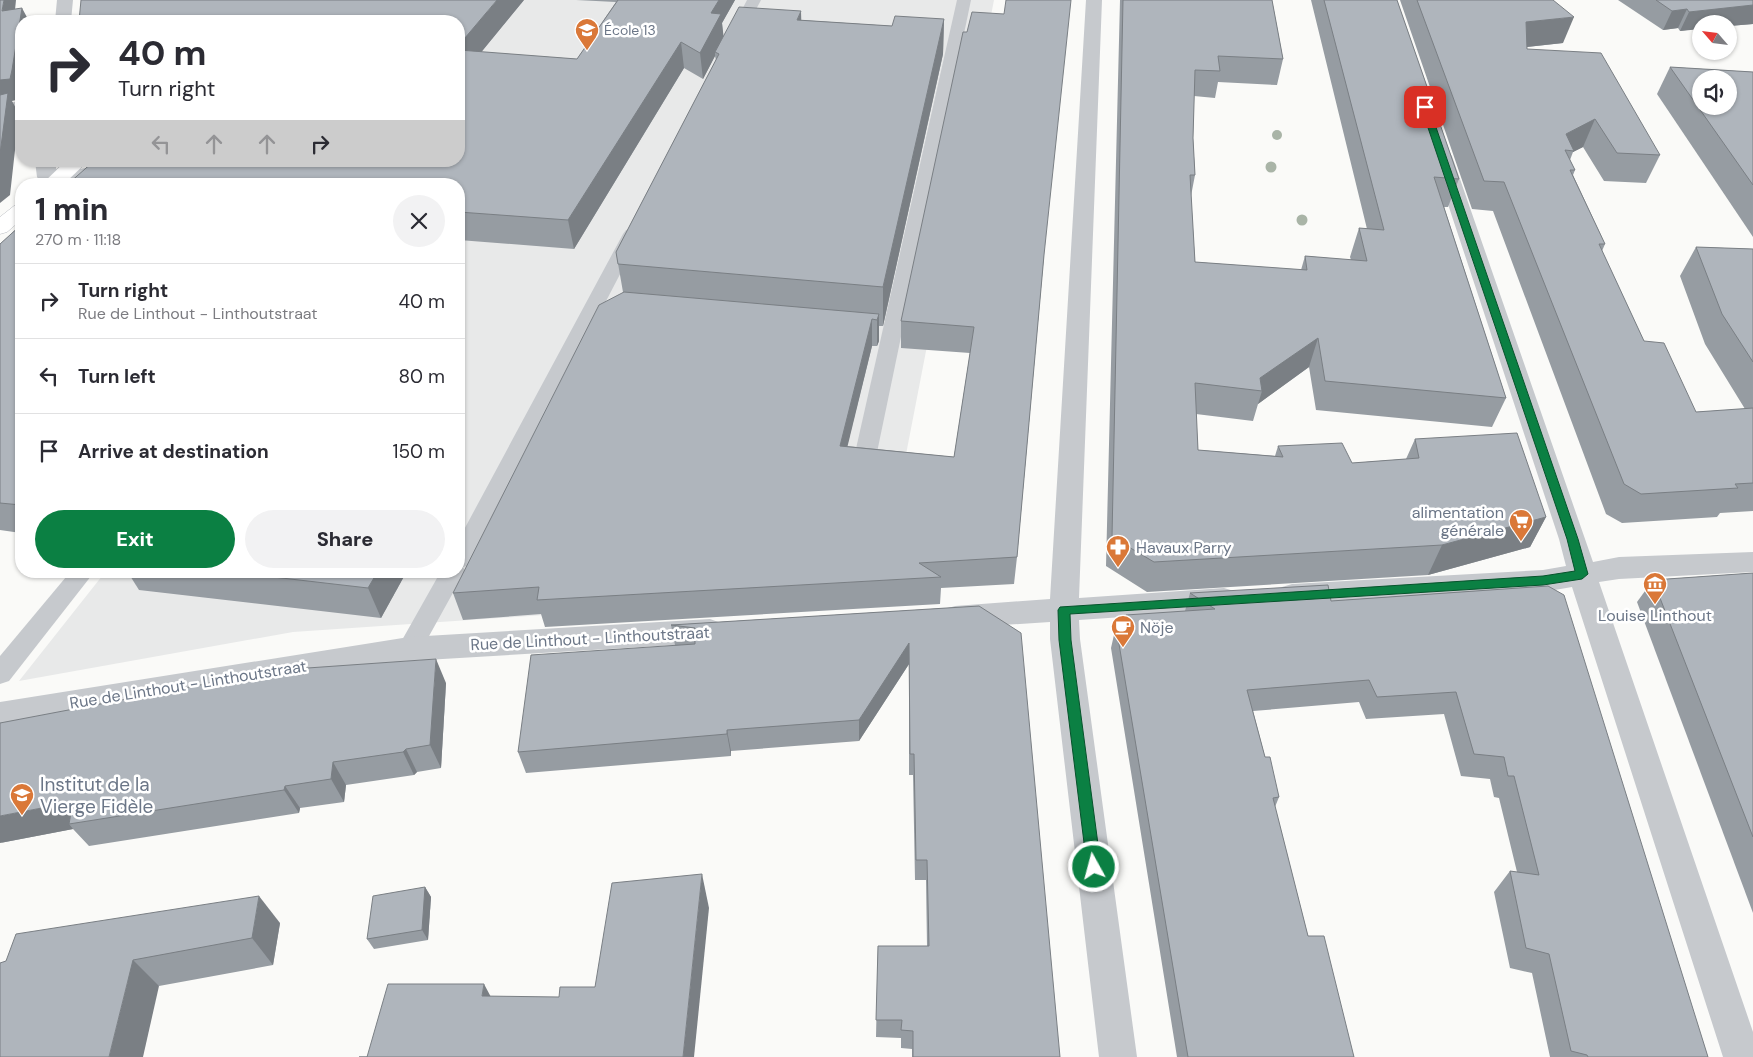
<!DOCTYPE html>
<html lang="en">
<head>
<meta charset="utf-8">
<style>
  :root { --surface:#fff; --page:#f2f2f3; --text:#2b2b33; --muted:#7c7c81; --line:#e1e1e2; --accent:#0b8043 }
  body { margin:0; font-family:"DM Sans",sans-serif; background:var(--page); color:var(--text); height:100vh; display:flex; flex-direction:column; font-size:19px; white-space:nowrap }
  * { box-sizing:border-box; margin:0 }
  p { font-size:16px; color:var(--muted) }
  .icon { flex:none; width:28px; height:28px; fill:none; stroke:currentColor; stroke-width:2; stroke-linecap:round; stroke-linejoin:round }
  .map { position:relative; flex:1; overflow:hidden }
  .details { position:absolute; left:15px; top:178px; width:450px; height:400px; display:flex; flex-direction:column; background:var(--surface); border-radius:20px; box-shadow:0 1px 4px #0004 }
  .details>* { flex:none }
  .hud { position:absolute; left:15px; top:15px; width:450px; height:152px; border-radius:20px; box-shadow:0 1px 4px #0004; background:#fff; color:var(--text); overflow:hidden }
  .needle { width:32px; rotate:298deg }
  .controls { position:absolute; left:1692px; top:15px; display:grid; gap:10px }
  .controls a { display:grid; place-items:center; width:45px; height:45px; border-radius:50%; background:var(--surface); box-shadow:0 1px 4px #0004; font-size:25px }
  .pin { position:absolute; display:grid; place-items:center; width:42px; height:42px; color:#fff; margin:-21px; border-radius:10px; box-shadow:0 2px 8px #0006 }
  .me { position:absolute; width:55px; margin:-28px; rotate:353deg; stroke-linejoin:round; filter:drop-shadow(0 0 4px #0008) }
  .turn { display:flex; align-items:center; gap:18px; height:105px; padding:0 20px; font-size:22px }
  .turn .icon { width:65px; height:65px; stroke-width:2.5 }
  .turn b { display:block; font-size:35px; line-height:42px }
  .lanes { display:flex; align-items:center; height:48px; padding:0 20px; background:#0003; justify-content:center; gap:25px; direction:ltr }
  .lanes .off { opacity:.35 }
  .round { display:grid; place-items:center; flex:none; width:52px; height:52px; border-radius:26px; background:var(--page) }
  .headline { display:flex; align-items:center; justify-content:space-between; height:85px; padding:0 20px }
  h1 { font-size:30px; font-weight:800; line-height:38px }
  .action { display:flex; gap:10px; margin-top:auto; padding:10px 20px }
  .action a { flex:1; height:58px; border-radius:30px; background:var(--accent); color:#fff; font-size:20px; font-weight:800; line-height:58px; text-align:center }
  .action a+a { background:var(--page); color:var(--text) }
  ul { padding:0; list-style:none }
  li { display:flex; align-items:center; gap:15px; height:75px; padding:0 20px; border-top:1px solid var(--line) }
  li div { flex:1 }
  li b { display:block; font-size:19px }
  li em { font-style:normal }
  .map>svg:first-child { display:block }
  .built { fill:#e8e9e9 }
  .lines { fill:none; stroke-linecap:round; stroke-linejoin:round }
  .secondary-casing { stroke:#b9bcc1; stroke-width:1 }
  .service { fill:#c6c9cd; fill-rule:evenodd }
  .minor { fill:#c6c9cd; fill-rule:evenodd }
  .secondary { fill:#fff; fill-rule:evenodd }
  .tree { fill:#a9b4a7 }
  .wall { fill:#969ca2 }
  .shaded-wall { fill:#7a7f84 }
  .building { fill:#afb5bc; stroke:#7a7f84; fill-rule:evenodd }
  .route { fill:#0b8043; stroke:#07532c }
  .labels { text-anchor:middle; stroke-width:5; stroke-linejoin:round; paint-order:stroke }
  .far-poi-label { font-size:14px; fill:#6b7687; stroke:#fff; text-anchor:start }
  .poi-label { font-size:16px; fill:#6b7687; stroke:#fff; text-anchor:start }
  .street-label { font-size:16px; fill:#6b7687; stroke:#fff }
  .near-poi-label { font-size:19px; fill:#6b7687; stroke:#fff; text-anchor:start }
</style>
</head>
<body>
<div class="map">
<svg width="1753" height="1057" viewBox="0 0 1753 1057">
  <rect width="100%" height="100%" fill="#fafaf8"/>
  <!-- built -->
  <polygon class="built" points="509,0 994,0 896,506 869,593 293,632 19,681 106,571 459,571 459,60"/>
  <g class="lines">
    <!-- secondary casing -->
    <g class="secondary-casing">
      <g id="secondary">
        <polygon points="66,161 88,161 64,184 42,184"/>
        <polygon points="21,204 21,220 7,232 0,234 0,217 14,206"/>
      </g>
    </g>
    <!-- service -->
    <g class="service">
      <polygon points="747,0 761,0 741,38 731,38 729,35"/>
      <polygon points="957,0 971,0 875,462 872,467 864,469 856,467 853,462"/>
      <polygon points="632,229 638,230 641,234 471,560 467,566 463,567 465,571 418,656 409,659 400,656 397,649 441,571 459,571 459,539 623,234 626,230"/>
      <polygon points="71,571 95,571 9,681 0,684 0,656"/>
    </g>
    <!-- minor -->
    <g class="minor">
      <polygon points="57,0 73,0 71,21 55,21"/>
      <polygon points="1086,0 1102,0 1079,598 1224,588 1234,591 1239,599 1234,607 1224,610 1079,620 1080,639 1137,1057 1099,1057 1050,639 1050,622 955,628 945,625 940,617 945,609 955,606 1050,599"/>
      <polygon points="21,101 21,112 0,116 0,104"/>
      <polygon points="1442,150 1449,152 1452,156 1593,562 1619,557 1753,552 1753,572 1619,579 1599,582 1753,1032 1753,1057 1723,1057 1572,587 1543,592 1292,606 1282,603 1278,595 1282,587 1292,584 1543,570 1566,566 1559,539 1432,156 1435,152"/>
      <path d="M35,161h20l2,12 40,-7 7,2 3,4 -3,4c-21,5 -43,10 -64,5l-3,-4z"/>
      <polygon points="710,619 721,623 725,631 721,639 710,643 409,661 0,728 0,702 409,637"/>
    </g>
    <!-- secondary -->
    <use href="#secondary" class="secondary"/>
  </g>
  <!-- trees -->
  <g class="tree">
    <circle cx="1277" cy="135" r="5"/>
    <circle cx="1271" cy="167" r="5.5"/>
    <circle cx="1302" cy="220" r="5.5"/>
  </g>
  <!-- wall -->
  <g class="wall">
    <polygon points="524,0 481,52 577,59 616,2 576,0 735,0 722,23 723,36 801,20 892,26 944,19 943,54 883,326 879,326 879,341 877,346 872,346 847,446 954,457 970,353 901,348 901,321 1044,255 1017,557 1014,584 941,588 940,604 545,627 541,614 463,620 453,593 623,292 616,252 716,60 715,56 703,79 684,68 574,249 459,240 459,21"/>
    <polygon points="1120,0 1272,0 1283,59 1277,85 1218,82 1215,98 1194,96 1193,138 1195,175 1191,196 1195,262 1301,270 1305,256 1351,260 1350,257 1359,228 1367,229 1311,0 1397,0 1459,179 1448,207 1444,207 1506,398 1492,427 1316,410 1309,367 1258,404 1253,421 1196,414 1198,450 1275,456 1278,446 1352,463 1406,459 1415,439 1546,517 1530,547 1428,575 1147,592 1106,566"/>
    <polygon points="1400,0 1553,0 1563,43 1527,47 1527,49 1660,155 1646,183 1604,181 1583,147 1573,152 1570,160 1575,170 1573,175 1605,244 1602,251 1644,341 1696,412 1745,409 1705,344 1680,276 1696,247 1753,249 1753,511 1720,513 1717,517 1622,523 1606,514 1493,211 1472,209"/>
    <polygon points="1618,0 1753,0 1753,24 1729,26 1729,24 1680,31 1678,28 1663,30"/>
    <polygon points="1670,67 1753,72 1753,237 1657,94"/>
    <polygon points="21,225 21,533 0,530 0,244"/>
    <polygon points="127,571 407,571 381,618 139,590"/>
    <polygon points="1753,573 1753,913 1637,602 1653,580"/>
    <polygon points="1548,586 1708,1057 1550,1057 1532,973 1510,968 1494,892 1510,871 1517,872 1499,798 1494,797 1490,779 1461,776 1444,714 1366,719 1359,702 1253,711 1265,757 1279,797 1275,807 1308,936 1354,1057 1177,1057 1111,648 1116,626 1185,611 1190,593 1331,601"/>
    <polygon points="979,606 1060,1057 912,1057 912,1049 901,1048 901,1038 876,1037 878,946 927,946 926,880 915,880 913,775 909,775 909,664 859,741 731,751 731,756 526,773 518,752 675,645 671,625"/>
    <polygon points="446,683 441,768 417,772 414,775 346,785 344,802 300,808 299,813 89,846 73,829 0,843"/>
    <polygon points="425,887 431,897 428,940 374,949 367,939"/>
    <polygon points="280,923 273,965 159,986 6,961"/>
  </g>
  <!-- shaded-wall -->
  <g class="shaded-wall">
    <polygon points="4,0 16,0 13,30 2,11"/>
    <polygon points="497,0 524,0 461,77 459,68 459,45"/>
    <polygon points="719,0 735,0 722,23 724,40 715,52 715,56 703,79 700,53 711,13"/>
    <polygon points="1753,5 1753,24 1729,26 1729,24 1701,24 1701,29 1680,31 1689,12"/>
    <polygon points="22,8 29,21 21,21 21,96 20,99 12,101 19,114 10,195 0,203 0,80"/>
    <polygon points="1687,9 1678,28 1663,30 1672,11"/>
    <polygon points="801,11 802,45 797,20"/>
    <polygon points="1574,17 1563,43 1517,48 1526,22"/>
    <polygon points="944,19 943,54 883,326 883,287"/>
    <polygon points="681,42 684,68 574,249 568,220"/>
    <polygon points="1595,119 1583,147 1573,152 1566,134"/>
    <polygon points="879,314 879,341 877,346 877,320"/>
    <polygon points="872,319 872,346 841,473 840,446"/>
    <polygon points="1318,338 1309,367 1258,404 1262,391 1260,378"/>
    <polygon points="1546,517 1530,547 1428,575 1442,545"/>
    <polygon points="378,571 407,571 381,618 368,588"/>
    <polygon points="909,643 909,664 859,741 859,720"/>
    <polygon points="436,659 446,683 441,768 430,745"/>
    <polygon points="727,730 731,751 731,756 727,734"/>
    <polygon points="406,749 417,772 414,775 403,752"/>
    <polygon points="333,762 346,785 344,802 331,779"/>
    <polygon points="285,786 300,808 299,813 284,790"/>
    <polygon points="73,802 69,824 73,829 0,843 0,816"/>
    <polygon points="702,874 709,908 694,1057 683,1057"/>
    <polygon points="425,887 431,897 428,940 422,930"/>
    <polygon points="259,896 280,923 273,965 252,938"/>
    <polygon points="133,960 159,986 143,1057 109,1057"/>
    <polygon points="484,984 501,1016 482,996"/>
  </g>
  <!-- building -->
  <g class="building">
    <polygon points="0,0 4,0 2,11 22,8 12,70 10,79 0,80"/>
    <polygon points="81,0 497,0 459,45 459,21 79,21"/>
    <polygon points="618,0 719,0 711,13 721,14 700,53 681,42 568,220 459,212 459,184 68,184 94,161 459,161 459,50 577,59"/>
    <polygon points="1006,0 1071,0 1044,255 1017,557 919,563 941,577 537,600 539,587 453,593 599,305 624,292 879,314 877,320 872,319 840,446 954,457 974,327 901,321 963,32 967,32 972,12 1004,14"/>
    <polygon points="1123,0 1272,0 1283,59 1218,56 1220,71 1195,70 1193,138 1195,175 1190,175 1195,262 1307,270 1305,256 1367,261 1359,228 1384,230 1324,0 1397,0 1459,179 1434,177 1506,398 1325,381 1318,338 1260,378 1262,391 1195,383 1198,450 1283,457 1278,446 1342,443 1352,463 1419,458 1415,439 1517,433 1546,517 1442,545 1154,562 1112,537"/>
    <polygon points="1417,0 1553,0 1574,17 1526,22 1527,49 1601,53 1660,155 1617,153 1595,119 1566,134 1574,151 1565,150 1575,170 1570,170 1605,244 1599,244 1644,341 1664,343 1696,412 1753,408 1753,483 1735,484 1738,488 1641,494 1624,484 1504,182 1484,181"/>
    <polygon points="1656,0 1753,0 1753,5 1689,12 1687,9 1672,11"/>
    <polygon points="739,7 801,11 797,20 892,26 895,16 944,19 883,287 618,264 616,252 719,54 715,52"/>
    <path d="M1670,67l83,5v113zM1701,79h28v27h-28z"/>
    <polygon points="8,93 0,154 0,95"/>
    <polygon points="21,225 21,505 0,503 0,244"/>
    <polygon points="1696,247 1753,249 1753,362 1722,314"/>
    <polygon points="221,571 378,571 368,588"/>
    <polygon points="1753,573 1753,837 1653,580"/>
    <polygon points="1328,585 1331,601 1548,586 1564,595 1708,1057 1588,1057 1587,1055 1571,1051 1549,954 1526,948 1510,871 1539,875 1514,776 1508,776 1504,757 1474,754 1456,692 1377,697 1369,680 1247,690 1265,757 1270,757 1279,797 1273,798 1308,936 1324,936 1354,1057 1188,1057 1116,626 1126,615 1215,609 1190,593"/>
    <polygon points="979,606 1021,633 1060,1057 913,1057 913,1031 901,1030 902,1020 876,1020 878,946 929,946 927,860 916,860 914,754 910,754 909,643 859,720 727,730 727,734 518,752 531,655 695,644 695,628 671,625"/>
    <polygon points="436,659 430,745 406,749 403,752 333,762 331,779 285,786 284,790 69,824 73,802 0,816 0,723 279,670"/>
    <polygon points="702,874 683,1057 359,1057 367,1057 388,984 484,984 482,996 559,997 560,987 595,987 612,883"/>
    <polygon points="425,887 422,930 367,939 373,896"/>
    <polygon points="259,896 252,938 133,960 109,1057 0,1057 0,963 6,961 16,934"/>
  </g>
  <!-- route -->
  <polygon class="route" points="1425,104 1429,107 1578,539 1588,574 1582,579 1543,585 1070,614 1071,640 1101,867 1099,872 1094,874 1089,872 1087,867 1059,640 1058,610 1060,607 1543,576 1575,571 1567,539 1421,107"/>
  <!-- icons -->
  <defs>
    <g id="school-pin" transform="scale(1.25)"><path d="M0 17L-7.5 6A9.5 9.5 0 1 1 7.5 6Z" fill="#da7838" stroke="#fff"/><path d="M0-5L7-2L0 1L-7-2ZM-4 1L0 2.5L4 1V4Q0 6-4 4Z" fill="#fff"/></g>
    <g id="supermarket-pin" transform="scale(1.25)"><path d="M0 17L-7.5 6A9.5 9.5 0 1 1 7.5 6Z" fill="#da7838" stroke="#fff"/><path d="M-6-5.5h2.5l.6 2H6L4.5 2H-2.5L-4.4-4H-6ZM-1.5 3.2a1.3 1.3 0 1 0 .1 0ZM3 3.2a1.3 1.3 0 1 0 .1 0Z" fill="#fff"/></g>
    <g id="pharmacy-pin" transform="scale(1.25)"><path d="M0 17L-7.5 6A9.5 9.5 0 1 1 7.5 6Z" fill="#da7838" stroke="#fff"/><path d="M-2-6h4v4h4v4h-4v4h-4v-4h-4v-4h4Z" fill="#fff"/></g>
    <g id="museum-pin" transform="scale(1.25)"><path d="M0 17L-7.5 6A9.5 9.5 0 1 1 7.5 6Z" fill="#da7838" stroke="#fff"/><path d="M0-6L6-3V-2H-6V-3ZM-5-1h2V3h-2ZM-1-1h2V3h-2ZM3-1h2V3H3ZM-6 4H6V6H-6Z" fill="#fff"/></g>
    <g id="cafe-pin" transform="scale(1.25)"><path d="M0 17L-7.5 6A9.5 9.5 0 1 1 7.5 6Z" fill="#da7838" stroke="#fff"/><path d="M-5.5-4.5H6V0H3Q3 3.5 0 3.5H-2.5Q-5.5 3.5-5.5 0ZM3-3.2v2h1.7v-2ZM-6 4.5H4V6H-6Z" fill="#fff"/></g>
  </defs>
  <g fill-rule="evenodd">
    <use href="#school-pin" x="587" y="30"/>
    <use href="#supermarket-pin" x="1521" y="521"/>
    <use href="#pharmacy-pin" x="1118" y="547"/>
    <use href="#museum-pin" x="1655" y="584"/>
    <use href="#cafe-pin" x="1123" y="627"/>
    <use href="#school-pin" x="22" y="795"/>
  </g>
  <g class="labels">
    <!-- far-poi labels -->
    <g class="far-poi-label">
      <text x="604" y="35">École 13</text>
    </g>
    <!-- poi labels -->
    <g class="poi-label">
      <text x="1504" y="518" text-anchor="end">alimentation<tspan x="1504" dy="18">générale</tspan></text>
      <text x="1136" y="553">Havaux Parry</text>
      <text x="1655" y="621" text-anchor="middle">Louise Linthout</text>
      <text x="1140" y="633">Nöje</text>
    </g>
    <!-- street labels -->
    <g class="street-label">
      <text transform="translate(590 638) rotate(-3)" y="6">Rue de Linthout - Linthoutstraat</text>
      <text transform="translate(188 684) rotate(-9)" y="6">Rue de Linthout - Linthoutstraat</text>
    </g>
    <!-- near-poi labels -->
    <g class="near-poi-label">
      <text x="40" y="791">Institut de la<tspan x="40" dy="22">Vierge Fidèle</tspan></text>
    </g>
  </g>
</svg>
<div class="controls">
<a><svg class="needle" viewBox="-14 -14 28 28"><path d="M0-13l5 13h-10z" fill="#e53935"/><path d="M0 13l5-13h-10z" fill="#7c7c81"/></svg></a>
<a><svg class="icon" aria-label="sound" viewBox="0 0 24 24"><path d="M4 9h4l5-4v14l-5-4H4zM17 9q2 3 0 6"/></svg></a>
</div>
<div class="pin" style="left:1425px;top:107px;background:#d93025"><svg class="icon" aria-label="arrive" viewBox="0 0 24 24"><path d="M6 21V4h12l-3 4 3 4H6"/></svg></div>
<svg class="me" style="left:1094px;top:867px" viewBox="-20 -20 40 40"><circle r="17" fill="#0b8043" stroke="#fff" stroke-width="3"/><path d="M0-11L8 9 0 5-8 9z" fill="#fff"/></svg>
<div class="hud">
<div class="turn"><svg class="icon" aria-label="right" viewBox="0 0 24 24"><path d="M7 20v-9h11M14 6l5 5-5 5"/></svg><div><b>40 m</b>Turn right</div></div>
<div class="lanes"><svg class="icon off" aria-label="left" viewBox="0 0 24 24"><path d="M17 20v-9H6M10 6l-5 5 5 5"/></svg><svg class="icon off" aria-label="ahead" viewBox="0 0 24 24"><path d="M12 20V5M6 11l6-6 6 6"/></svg><svg class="icon off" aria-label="ahead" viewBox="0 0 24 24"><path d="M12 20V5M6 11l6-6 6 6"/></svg><svg class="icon" aria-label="right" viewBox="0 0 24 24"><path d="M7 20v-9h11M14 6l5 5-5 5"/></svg></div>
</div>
<section class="details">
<div class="headline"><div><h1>1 min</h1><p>270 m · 11:18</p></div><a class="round"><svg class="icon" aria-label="close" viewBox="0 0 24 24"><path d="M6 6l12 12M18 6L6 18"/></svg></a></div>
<ul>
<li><svg class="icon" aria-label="right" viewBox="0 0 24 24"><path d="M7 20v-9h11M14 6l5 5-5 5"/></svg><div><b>Turn right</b><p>Rue de Linthout - Linthoutstraat</p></div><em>40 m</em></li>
<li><svg class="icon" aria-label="left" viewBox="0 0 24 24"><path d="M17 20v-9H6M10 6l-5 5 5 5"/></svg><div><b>Turn left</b></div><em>80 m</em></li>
<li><svg class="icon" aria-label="arrive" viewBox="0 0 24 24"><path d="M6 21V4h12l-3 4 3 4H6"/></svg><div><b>Arrive at destination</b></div><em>150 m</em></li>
</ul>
<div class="action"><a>Exit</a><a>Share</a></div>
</section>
</div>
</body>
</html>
